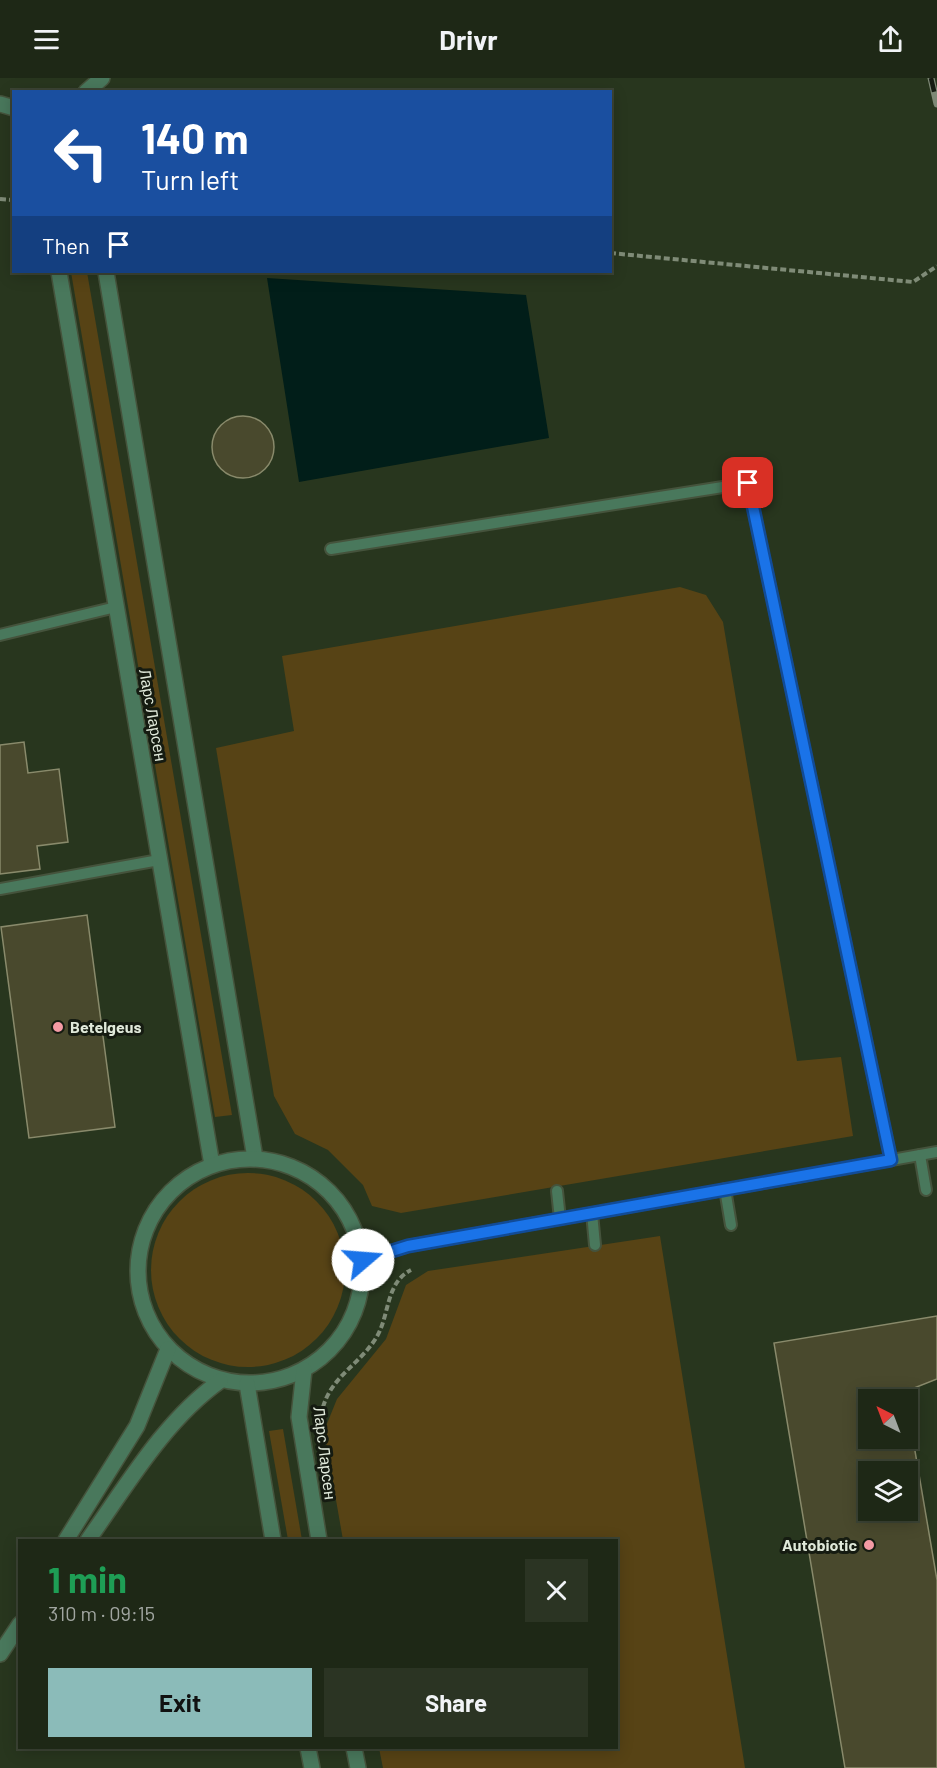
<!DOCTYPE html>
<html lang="en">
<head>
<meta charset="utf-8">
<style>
  :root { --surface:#1e2816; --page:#2b3423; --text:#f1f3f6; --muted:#a1a6a1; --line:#3c4435; --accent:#8bbbb9 }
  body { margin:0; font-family:Barlow,sans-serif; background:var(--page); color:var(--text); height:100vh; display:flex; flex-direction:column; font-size:22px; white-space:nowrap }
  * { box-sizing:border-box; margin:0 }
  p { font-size:20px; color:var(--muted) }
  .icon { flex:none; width:33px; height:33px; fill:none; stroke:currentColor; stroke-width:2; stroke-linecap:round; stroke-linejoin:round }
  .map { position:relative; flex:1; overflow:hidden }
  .details { position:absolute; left:18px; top:1461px; width:600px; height:210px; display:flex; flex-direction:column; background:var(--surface); border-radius:0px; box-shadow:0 3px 15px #0003,0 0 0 2px var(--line) }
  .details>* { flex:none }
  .guide { position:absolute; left:12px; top:12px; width:600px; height:183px; border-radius:0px; box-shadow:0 3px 15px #0003,0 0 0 2px var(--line); background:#1a4fa0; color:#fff; overflow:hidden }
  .needle { width:39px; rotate:318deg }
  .controls { position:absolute; left:858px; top:1311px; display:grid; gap:12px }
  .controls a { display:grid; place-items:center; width:60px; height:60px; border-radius:0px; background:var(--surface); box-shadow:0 3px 15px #0003,0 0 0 2px var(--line); font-size:30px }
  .pin { position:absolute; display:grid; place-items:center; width:51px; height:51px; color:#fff; margin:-26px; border-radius:12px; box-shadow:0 3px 9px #0006 }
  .me { position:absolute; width:66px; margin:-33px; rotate:72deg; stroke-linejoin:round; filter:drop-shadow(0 0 4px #0008) }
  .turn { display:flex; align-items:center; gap:21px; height:126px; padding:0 30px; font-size:27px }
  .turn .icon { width:78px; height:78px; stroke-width:2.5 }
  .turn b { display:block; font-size:42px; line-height:51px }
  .then { display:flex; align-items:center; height:57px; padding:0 30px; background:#0003; gap:12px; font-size:22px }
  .round { display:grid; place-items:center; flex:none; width:63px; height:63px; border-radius:0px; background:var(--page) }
  .overview { display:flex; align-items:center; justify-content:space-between; height:102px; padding:0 30px }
  h1 { font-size:36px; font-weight:700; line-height:45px; color:#1e9e55 }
  .cta { display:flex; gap:12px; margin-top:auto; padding:12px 30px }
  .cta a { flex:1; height:69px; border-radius:0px; background:var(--accent); color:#111; font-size:24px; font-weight:700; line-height:69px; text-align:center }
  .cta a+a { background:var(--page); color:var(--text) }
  header { display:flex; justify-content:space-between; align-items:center; height:78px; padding:0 30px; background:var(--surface); font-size:27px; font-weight:700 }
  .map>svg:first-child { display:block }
  .green { fill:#574315 }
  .water { fill:#011e19 }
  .building { fill:#49492d; stroke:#898a6b; stroke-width:1.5; fill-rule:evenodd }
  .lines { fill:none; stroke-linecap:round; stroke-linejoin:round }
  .service-casing { stroke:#45533c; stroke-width:14 }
  .minor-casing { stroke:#45533c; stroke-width:18 }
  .path { stroke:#7f8b77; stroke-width:4; stroke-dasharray:6 3; stroke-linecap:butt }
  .service { stroke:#49785c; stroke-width:10 }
  .minor { stroke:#49785c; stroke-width:15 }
  .rail-casing { stroke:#7e8976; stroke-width:7 }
  .rail { stroke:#151b11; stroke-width:4.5; stroke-dasharray:14; stroke-linecap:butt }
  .route-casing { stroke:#114b97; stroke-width:15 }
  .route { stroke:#1a73e8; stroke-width:10 }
  .poi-dot { fill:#f49aa4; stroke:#151b11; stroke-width:2 }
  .labels { text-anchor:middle; stroke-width:6; stroke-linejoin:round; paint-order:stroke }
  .street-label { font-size:16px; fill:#e0e9da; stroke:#151b11 }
  .poi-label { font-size:16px; font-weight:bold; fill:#e0e9da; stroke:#151b11; text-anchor:start }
</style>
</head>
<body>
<header><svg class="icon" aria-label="menu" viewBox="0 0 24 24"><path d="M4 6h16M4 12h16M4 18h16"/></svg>Drivr<svg class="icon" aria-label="share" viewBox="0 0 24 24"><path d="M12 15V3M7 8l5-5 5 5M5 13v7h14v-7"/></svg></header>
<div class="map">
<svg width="937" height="1690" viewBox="0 0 937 1690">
  <rect width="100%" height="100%" fill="#28361e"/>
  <!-- green -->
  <g class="green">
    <polygon points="71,194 87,194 232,1037 215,1039"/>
    <polygon points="680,509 706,517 723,544 797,983 841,979 853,1058 401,1135 372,1128 363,1107 328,1072 295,1056 274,1018 216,670 294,653 282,578"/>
    <circle cx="248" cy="1192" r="97"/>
    <polygon points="660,1158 745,1690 383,1690 379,1670 616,1670 616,1462 343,1462 324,1353 337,1321 386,1261 406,1207 428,1193"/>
    <polygon points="283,1351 302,1462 288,1462 269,1353"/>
  </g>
  <!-- water -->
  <polygon class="water" points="267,200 526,217 549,360 299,404"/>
  <!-- building -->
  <g class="building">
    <circle cx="243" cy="369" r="31"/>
    <polygon points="24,664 28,695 59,691 68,764 37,768 40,791 0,796 0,667"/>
    <polygon points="87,837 115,1049 29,1060 1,849"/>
    <path d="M937,1238v63l-33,13 2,8h-38v38h40v-28l29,170v188h-92l-71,-425zM868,1394h40v38h-40z"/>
  </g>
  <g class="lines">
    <!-- service casing -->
    <g class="service-casing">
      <g id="service">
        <polyline points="331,471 748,405 891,1082"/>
        <polyline points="0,557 116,529"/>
        <polyline points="0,811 159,782"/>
        <polyline points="920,1077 926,1112"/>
        <polyline points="725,1111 731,1147"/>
        <polyline points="557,1113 560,1141"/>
        <polyline points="592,1135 595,1167"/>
        <polyline points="363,1182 408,1168 937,1074"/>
      </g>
    </g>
    <!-- minor casing -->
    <g class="minor-casing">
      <g id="minor">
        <polyline points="86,14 102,0"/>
        <polyline points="0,26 14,30"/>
        <polyline points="59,194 212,1087"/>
        <polyline points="106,194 255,1080"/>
        <circle cx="250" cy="1193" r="112"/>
        <polyline points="304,1292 299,1339 319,1462"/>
        <polyline points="247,1306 273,1462"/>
        <polyline points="66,1462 137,1348 168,1271"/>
        <path d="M88,1462c39,-55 77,-120 132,-159"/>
        <polyline points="0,1576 20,1546"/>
        <polyline points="308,1670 312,1690"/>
        <polyline points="354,1670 358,1690"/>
      </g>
    </g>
    <!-- path -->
    <g class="path">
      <polyline points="0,121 14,122"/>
      <polyline points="610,175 913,204 937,188"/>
      <path d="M323,1329c9,-31 37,-43 53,-69 14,-22 9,-55 35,-68"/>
    </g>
    <!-- service -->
    <use href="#service" class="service"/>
    <!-- minor -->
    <use href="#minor" class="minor"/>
    <!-- rail casing -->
    <g class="rail-casing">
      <polyline id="rail" points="931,0 937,26"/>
    </g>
    <!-- rail -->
    <use href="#rail" class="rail"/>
  </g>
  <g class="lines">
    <!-- route casing -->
    <g class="route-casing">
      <polyline id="route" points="363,1182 408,1168 891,1082 748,405"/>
    </g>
    <!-- route -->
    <use href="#route" class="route"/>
  </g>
  <!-- markers -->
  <g class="poi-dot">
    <circle cx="58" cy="949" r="6"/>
    <circle cx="869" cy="1467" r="6"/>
  </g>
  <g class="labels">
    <!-- street labels -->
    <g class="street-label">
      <text transform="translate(153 637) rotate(80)" y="6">Ларс Ларсен</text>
      <text transform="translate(325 1375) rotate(83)" y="6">Ларс Ларсен</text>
    </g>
    <!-- poi labels -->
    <g class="poi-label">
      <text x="70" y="955">Betelgeus</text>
      <text x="857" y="1473" text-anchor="end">Autobiotic</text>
    </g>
  </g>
</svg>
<div class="controls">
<a><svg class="needle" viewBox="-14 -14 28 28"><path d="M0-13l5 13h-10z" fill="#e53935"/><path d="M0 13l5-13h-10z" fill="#a1a6a1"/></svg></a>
<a><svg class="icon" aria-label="layers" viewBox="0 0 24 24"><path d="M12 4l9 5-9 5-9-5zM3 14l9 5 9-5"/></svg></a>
</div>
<div class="pin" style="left:748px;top:405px;background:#d93025"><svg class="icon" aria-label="arrive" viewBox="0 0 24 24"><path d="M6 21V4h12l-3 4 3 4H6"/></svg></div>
<svg class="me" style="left:363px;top:1182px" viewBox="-20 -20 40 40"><circle r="19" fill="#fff"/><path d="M0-13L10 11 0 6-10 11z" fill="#1a73e8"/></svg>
<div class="guide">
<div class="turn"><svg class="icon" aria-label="left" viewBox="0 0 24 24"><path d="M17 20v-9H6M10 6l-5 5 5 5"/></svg><div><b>140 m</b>Turn left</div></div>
<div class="then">Then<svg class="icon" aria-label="arrive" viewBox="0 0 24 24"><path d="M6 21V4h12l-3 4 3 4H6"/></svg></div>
</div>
<section class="details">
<div class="overview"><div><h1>1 min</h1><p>310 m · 09:15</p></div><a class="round"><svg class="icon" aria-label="close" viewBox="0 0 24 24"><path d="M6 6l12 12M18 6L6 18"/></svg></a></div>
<div class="cta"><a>Exit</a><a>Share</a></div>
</section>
</div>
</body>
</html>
